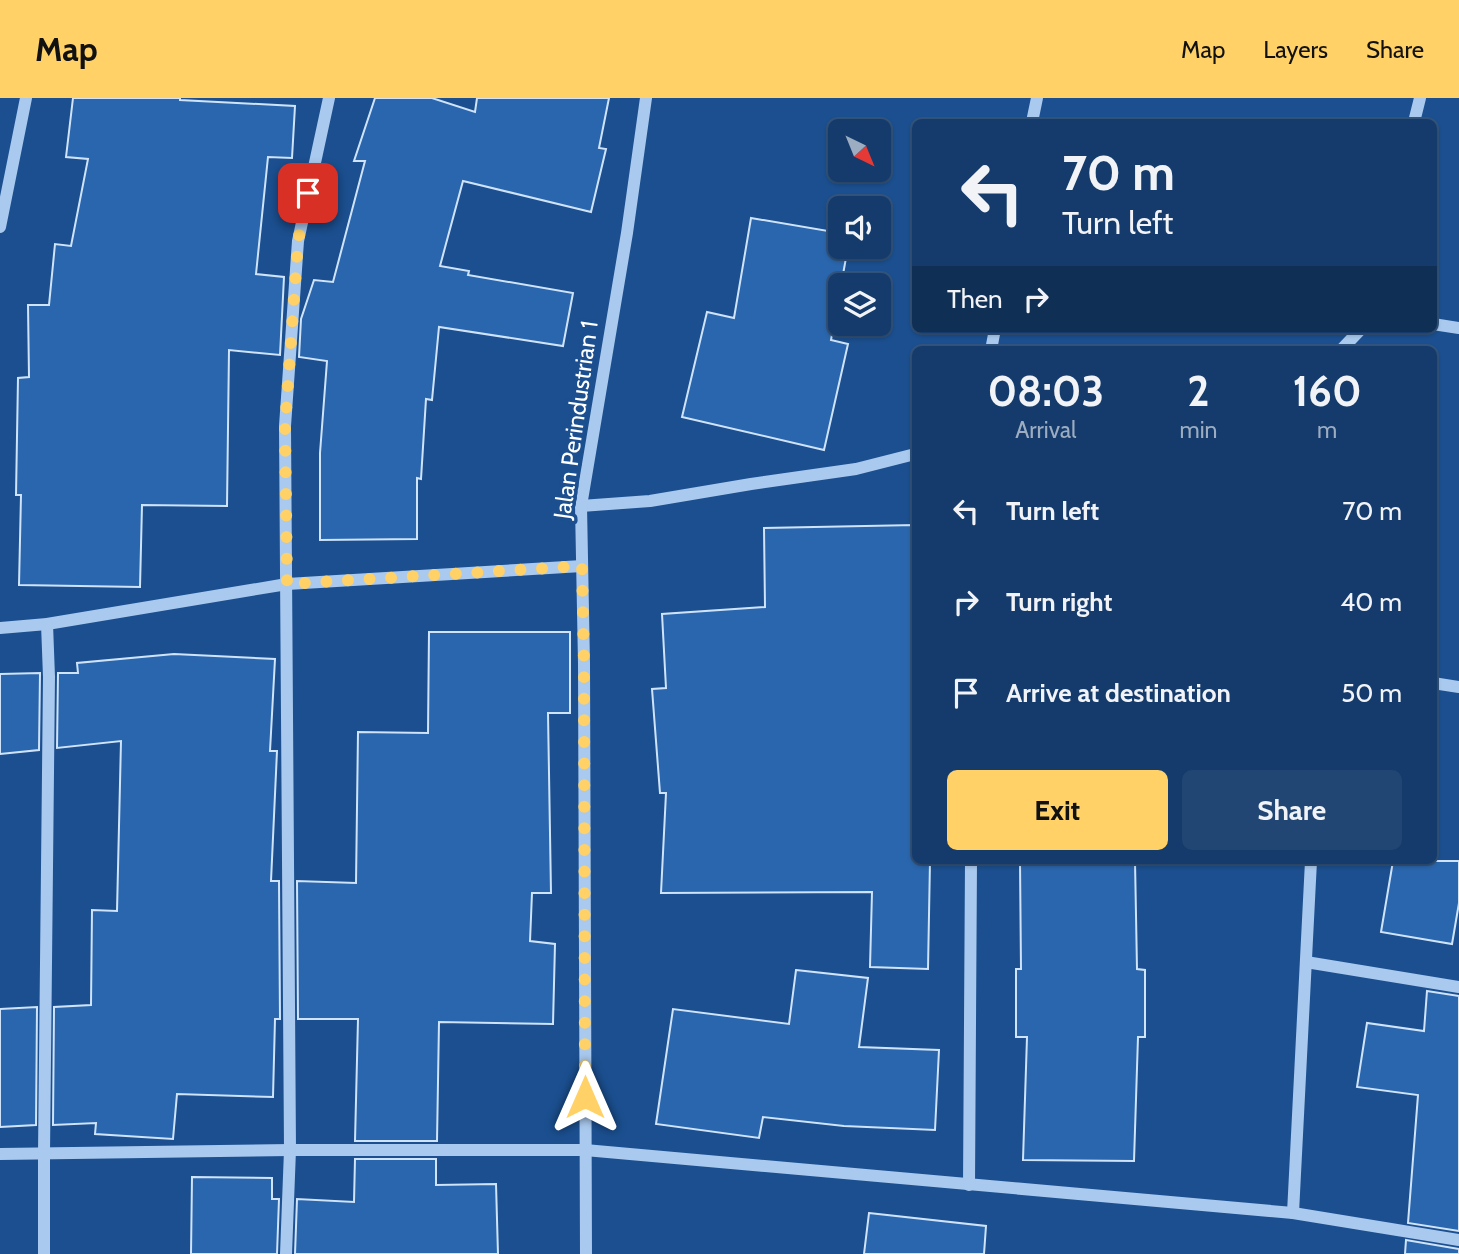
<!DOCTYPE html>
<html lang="en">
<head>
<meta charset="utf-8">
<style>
  :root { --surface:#143b6b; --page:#214673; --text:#f1f3f6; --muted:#9dadc1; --line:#33557e; --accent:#ffd166 }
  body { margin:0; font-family:Cabin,sans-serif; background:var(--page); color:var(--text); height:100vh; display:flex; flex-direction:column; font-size:26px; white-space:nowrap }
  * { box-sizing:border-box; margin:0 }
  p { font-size:23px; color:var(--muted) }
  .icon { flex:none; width:38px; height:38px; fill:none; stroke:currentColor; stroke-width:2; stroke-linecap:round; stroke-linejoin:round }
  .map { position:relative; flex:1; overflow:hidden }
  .drawer { position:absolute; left:912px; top:248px; width:525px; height:518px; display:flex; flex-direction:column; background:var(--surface); border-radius:10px; box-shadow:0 2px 5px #0004,0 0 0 2px var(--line) }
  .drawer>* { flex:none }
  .guide { position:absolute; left:912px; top:21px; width:525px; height:214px; border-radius:10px; box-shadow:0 2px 5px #0004,0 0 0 2px var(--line); background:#143b6b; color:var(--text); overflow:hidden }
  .needle { width:46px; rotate:137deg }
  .buttons { position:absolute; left:828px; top:21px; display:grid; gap:14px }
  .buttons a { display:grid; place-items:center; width:63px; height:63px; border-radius:10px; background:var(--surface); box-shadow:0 2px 5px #0004,0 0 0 2px var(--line); font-size:35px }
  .pin { position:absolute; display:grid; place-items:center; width:60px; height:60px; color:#fff; margin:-30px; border-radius:14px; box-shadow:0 4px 10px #0006 }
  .me { position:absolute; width:77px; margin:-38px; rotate:0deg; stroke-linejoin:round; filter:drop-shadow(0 0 5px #0008) }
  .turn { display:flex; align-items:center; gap:24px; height:147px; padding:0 35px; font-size:32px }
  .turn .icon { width:91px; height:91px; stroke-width:2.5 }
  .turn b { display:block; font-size:49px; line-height:60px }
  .then { display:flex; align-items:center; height:66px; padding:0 35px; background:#0003; gap:14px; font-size:26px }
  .eta { display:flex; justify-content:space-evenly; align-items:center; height:119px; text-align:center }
  .eta b { font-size:42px; font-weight:700; line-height:49px }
  .cta { display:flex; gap:14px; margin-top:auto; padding:14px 35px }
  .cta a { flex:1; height:80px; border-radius:10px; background:var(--accent); color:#111; font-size:28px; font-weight:700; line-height:80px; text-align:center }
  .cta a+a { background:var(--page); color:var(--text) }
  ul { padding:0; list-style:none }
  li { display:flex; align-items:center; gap:21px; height:91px; padding:0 35px }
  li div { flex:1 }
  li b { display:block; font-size:26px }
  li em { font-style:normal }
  header { display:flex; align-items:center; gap:42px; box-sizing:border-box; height:98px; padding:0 35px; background:var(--accent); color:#111 }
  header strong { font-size:33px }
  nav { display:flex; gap:38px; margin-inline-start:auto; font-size:24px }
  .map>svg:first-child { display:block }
  .building { fill:#2a66ad; stroke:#cfe3fa; stroke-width:2 }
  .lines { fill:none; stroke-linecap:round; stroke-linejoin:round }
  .minor { stroke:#a9c9ee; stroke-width:12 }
  .route { stroke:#ffd166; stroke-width:12; stroke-dasharray:0 21.6 }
  .labels { text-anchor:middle; stroke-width:7; stroke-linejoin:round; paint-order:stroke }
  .street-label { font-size:24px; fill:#fff; stroke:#1b4f8f }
</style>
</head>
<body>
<header>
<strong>Map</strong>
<nav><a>Map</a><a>Layers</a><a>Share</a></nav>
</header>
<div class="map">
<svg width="1459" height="1156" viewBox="0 0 1459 1156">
  <rect width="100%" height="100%" fill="#1b4f8f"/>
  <!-- building -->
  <g class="building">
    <polygon points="73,0 180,0 180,2 295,8 292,60 268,59 256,176 284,179 280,257 229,252 227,408 142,407 140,489 19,487 21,397 16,397 18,280 29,279 28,207 49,207 55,146 71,148 88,61 66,59"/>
    <polygon points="375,0 432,0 475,14 477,0 609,0 599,50 606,51 591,114 463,83 440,168 469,173 468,177 573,195 563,248 439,229 432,302 426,301 421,381 417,380 417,441 320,442 320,355 327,263 299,259 301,221 314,182 333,184 365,63 354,63"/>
    <polygon points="751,120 840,135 840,149 848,149 831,242 848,246 824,352 682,319 707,214 734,220"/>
    <polygon points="915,427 915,763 930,763 928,871 870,869 872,794 661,795 666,695 660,695 652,591 666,590 662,516 765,509 764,430"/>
    <polygon points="429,534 570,534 570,615 548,615 551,795 532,795 530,843 555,846 553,926 439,924 437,1043 355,1043 358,921 298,921 297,783 356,785 358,634 428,635"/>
    <polygon points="174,556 275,561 270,653 277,653 271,783 279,783 280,921 275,921 273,999 177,996 173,1041 95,1036 96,1025 53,1027 54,909 91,907 92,812 117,813 121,643 57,650 58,575 78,575 77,565"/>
    <polygon points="40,575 39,652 0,656 0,576"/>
    <polygon points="1020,763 1135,763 1137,871 1145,872 1145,939 1138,939 1134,1063 1023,1062 1027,939 1016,939 1016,871 1021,871"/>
    <polygon points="1393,763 1459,763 1459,805 1452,846 1381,834"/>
    <polygon points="796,872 868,880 859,949 939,952 935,1032 844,1028 763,1019 759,1040 656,1026 673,911 789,926"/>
    <polygon points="1427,893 1459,898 1459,1133 1408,1125 1418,997 1357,989 1367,925 1424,933"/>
    <polygon points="37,909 36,1027 0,1029 0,911"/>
    <polygon points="355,1061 436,1061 436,1087 496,1086 498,1156 295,1156 297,1101 354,1104"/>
    <polygon points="192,1079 272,1080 272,1101 279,1101 277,1156 191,1156"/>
    <polygon points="869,1115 986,1128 984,1156 864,1156"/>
    <polygon points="1406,1142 1459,1151 1459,1156 1405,1156"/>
  </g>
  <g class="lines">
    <!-- minor -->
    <g class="minor">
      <polyline points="1032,24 1037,0"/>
      <polyline points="1414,24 1420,0"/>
      <polyline points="0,129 26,0"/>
      <polyline points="1433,226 1459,230"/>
      <polyline points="991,252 995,231"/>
      <polyline points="1341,252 1361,231"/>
      <polyline points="581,408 650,403 751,386 856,371 915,356"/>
      <polyline points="0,530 47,526 287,486 582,468"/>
      <polyline points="1433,585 1459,589"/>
      <polyline points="1306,864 1459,889"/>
      <polyline points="0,1056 290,1052 585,1052 1293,1115 1459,1142"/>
      <polyline points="969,1087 971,763"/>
      <polyline points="1293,1115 1311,763"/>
      <polyline points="44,1156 44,1056 49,579 47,526"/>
      <polyline points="286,1156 290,1052 285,328 298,143 329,0"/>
      <polyline points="586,1156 584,565 581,408 627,135 646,0"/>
    </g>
  </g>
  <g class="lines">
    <!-- route -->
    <polyline class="route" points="308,95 298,143 285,328 287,486 582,468 584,565 585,999"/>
  </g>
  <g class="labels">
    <!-- street labels -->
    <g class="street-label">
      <text transform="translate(576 322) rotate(-82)" y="8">Jalan Perindustrian 1</text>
    </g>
  </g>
</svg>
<div class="buttons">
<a><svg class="needle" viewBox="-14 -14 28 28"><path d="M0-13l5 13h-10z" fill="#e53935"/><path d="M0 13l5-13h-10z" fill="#9dadc1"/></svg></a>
<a><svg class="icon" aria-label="sound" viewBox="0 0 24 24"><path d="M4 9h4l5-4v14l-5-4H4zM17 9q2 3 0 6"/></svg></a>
<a><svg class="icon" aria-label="layers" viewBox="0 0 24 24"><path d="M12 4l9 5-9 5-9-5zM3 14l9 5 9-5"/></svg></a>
</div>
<div class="pin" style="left:308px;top:95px;background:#d93025"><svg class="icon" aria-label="arrive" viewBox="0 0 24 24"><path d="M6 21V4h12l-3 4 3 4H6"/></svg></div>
<svg class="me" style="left:585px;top:999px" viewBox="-20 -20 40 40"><path d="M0-17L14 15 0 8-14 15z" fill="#ffd166" stroke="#fff" stroke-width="4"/></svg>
<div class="guide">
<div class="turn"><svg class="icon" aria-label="left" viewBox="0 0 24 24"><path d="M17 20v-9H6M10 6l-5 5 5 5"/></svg><div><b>70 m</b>Turn left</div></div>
<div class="then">Then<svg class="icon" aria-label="right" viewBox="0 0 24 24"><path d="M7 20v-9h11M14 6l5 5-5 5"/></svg></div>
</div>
<section class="drawer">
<div class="eta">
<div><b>08:03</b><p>Arrival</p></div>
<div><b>2</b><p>min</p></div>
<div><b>160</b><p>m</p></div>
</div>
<ul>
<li><svg class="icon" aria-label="left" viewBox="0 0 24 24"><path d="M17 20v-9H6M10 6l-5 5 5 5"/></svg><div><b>Turn left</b></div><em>70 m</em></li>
<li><svg class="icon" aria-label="right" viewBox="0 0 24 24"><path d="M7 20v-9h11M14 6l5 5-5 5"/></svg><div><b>Turn right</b></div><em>40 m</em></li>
<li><svg class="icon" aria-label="arrive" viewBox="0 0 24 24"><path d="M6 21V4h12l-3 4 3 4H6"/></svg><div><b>Arrive at destination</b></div><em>50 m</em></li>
</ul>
<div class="cta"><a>Exit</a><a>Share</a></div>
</section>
</div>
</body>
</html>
